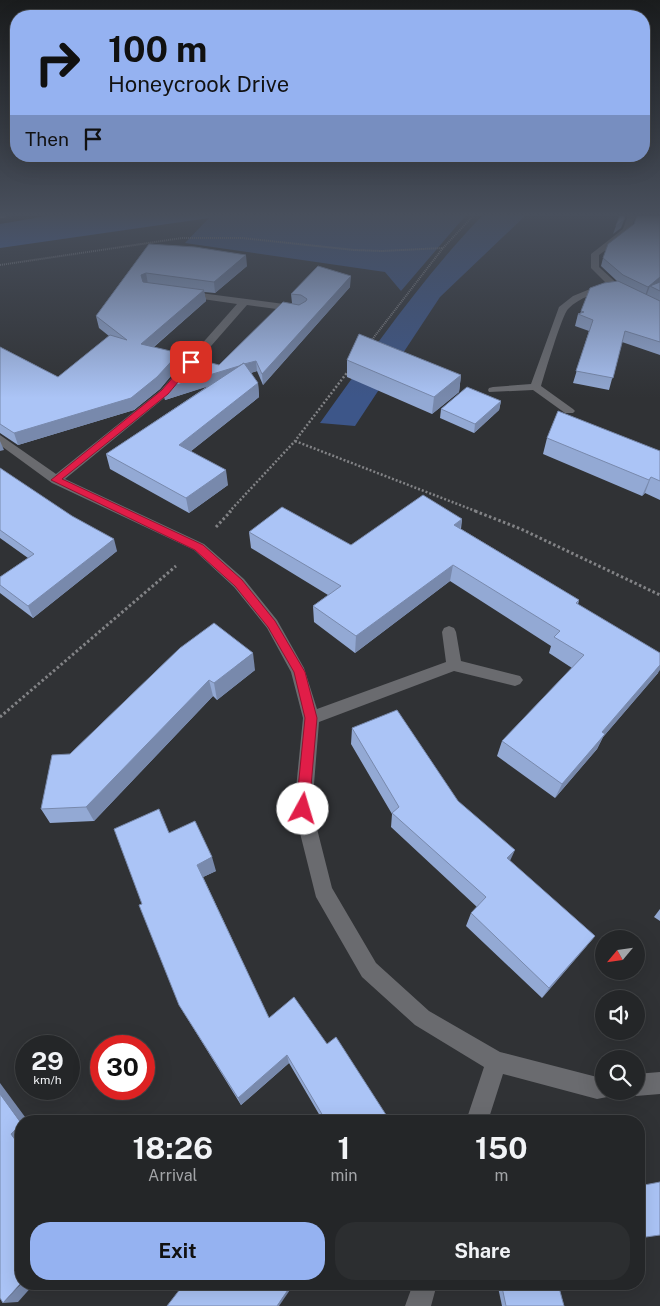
<!DOCTYPE html>
<html lang="en">
<head>
<meta charset="utf-8">
<style>
  :root { --surface:#242628; --page:#2c2e30; --text:#f1f3f6; --muted:#a3a5a8; --line:#414345; --accent:#95b2f1 }
  body { margin:0; font-family:"Public Sans",sans-serif; background:var(--page); color:var(--text); height:100vh; display:flex; flex-direction:column; font-size:19px; white-space:nowrap }
  * { box-sizing:border-box; margin:0 }
  p { font-size:16px; color:var(--muted) }
  .icon { flex:none; width:28px; height:28px; fill:none; stroke:currentColor; stroke-width:2; stroke-linecap:round; stroke-linejoin:round }
  .map { position:relative; flex:1; overflow:hidden }
  .sheet { position:absolute; left:15px; top:1115px; width:630px; height:175px; display:flex; flex-direction:column; background:var(--surface); border-radius:20px; box-shadow:0 5px 20px #0002,0 0 0 1px var(--line) }
  .sheet>* { flex:none }
  .hud { position:absolute; left:10px; top:10px; width:640px; height:152px; border-radius:20px; box-shadow:0 5px 20px #0002,0 0 0 1px var(--line); background:#95b2f1; color:#111; overflow:hidden }
  .needle { width:32px; rotate:241deg }
  .controls { position:absolute; left:595px; top:930px; display:grid; gap:10px }
  .controls a { display:grid; place-items:center; width:50px; height:50px; border-radius:50%; background:var(--surface); box-shadow:0 5px 20px #0002,0 0 0 1px var(--line); font-size:25px }
  .speed { position:absolute; left:15px; top:1035px; display:flex; gap:10px; font-size:25px; font-weight:700; text-align:center }
  .speed>* { display:grid; place-content:center; width:65px; height:65px; border-radius:50%; background:var(--surface); box-shadow:0 5px 20px #0002,0 0 0 1px var(--line); line-height:1 }
  .speed small { font-size:12px; font-weight:400 }
  .speed .limit { border:8px solid #d22; background:#fff; color:#111 }
  .pin { position:absolute; display:grid; place-items:center; width:42px; height:42px; color:#fff; margin:-21px; border-radius:10px; box-shadow:0 2px 8px #0006 }
  .me { position:absolute; width:55px; margin:-28px; rotate:6deg; stroke-linejoin:round; filter:drop-shadow(0 0 4px #0008) }
  .turn { display:flex; align-items:center; gap:18px; height:105px; padding:0 15px; font-size:22px }
  .turn .icon { width:65px; height:65px; stroke-width:2.5 }
  .turn b { display:block; font-size:35px; line-height:42px }
  .then { display:flex; align-items:center; height:48px; padding:0 15px; background:#0003; gap:10px; font-size:19px }
  .eta { display:flex; justify-content:space-evenly; align-items:center; height:85px; text-align:center }
  .eta b { font-size:30px; font-weight:700; line-height:35px }
  .primary-button { display:flex; gap:10px; margin-top:auto; padding:10px 15px }
  .primary-button a { flex:1; height:58px; border-radius:20px; background:var(--accent); color:#111; font-size:20px; font-weight:700; line-height:58px; text-align:center }
  .primary-button a+a { background:var(--page); color:var(--text) }
  .map>svg:first-child { display:block }
  .green { fill:#3d5689 }
  .forest { fill:#4366b2 }
  .lines { fill:none; stroke-linecap:round; stroke-linejoin:round }
  .path-far2 { stroke:#828386; stroke-width:2; stroke-dasharray:1 1; stroke-linecap:butt }
  .path-far1 { stroke:#828386; stroke-width:2.5; stroke-dasharray:2 2; stroke-linecap:butt }
  .path { stroke:#828386; stroke-width:3; stroke-dasharray:2.5 2.5; stroke-linecap:butt }
  .minor { fill:#6a6b6f; fill-rule:evenodd }
  .rail { stroke:#a5a6a9; stroke-width:2.5; stroke-dasharray:6 3; stroke-linecap:butt }
  .wall { fill:#93a9d4 }
  .shaded-wall { fill:#7889ac }
  .building { fill:#abc4f6; stroke:#7889ac }
  .route { fill:#e11d48; stroke:#92132f }
</style>
</head>
<body>
<div class="map">
<svg width="660" height="1306" viewBox="0 0 660 1306">
  <rect width="100%" height="100%" fill="#303235"/>
  <!-- green -->
  <g class="green">
    <polygon points="215,215 466,215 401,291 385,272 185,243 209,218"/>
    <path d="M483,215h43l-86,82 -85,129 -35,-3c52,-72 101,-144 163,-208z"/>
  </g>
  <!-- forest -->
  <polygon class="forest" points="53,215 215,215 209,218 0,248 0,224"/>
  <g class="lines">
    <!-- path-far2 -->
    <g class="path-far2">
      <polyline points="0,265 182,238 242,238 354,250 382,251 443,248"/>
      <polyline points="371,341 443,248 474,215"/>
    </g>
    <!-- path-far1 -->
    <g class="path-far1">
      <polyline points="295,441 478,512"/>
      <polyline points="229,512 295,441 349,370"/>
    </g>
    <!-- path -->
    <g class="path">
      <polyline points="475,511 521,529 660,595"/>
      <polyline points="216,527 231,511"/>
      <polyline points="0,717 176,566"/>
    </g>
    <!-- minor -->
    <g class="minor">
      <path d="M628,215h8l-6,17 -31,23v12l22,20 -5,3 -4,-2 -2,2c-15,3 -30,7 -42,19 -6,6 -23,64 -27,77l32,23 2,2 -2,2h-8l-32,-23 -44,2 -1,-2 1,-2 4,-1 38,-3 28,-77 14,-11 22,-9 14,-1 -18,-18v-14l32,-25z"/>
      <polygon points="185,291 299,306 304,309 299,312 247,305 169,394 65,479 204,544 244,579 277,620 304,668 317,709 446,662 442,632 444,628 449,626 454,628 456,632 461,661 520,676 523,680 520,684 515,686 454,671 319,722 312,809 332,888 376,963 429,1011 500,1052 597,1077 604,1077 604,1091 614,1091 612,1096 597,1099 503,1074 488,1121 466,1121 484,1067 415,1025 362,977 316,897 294,809 303,718 291,672 267,628 234,587 194,550 52,483 0,445 0,435 56,474 161,390 237,304 182,296 182,292"/>
      <polygon points="660,1072 660,1094 636,1096 628,1093 628,1091 636,1091 636,1074"/>
      <polygon points="413,1284 437,1284 431,1306 405,1306"/>
    </g>
    <!-- rail -->
    <polyline class="rail" points="0,217 11,215"/>
  </g>
  <!-- wall -->
  <g class="wall">
    <polygon points="660,215 660,355 622,342 609,390 573,383 589,331 575,326 578,314 580,314 581,311 617,281 601,266 603,258 634,224"/>
    <polygon points="149,244 247,266 215,293 204,292 206,301 154,347 180,365 160,389 134,410 18,445 0,433 0,347 58,377 109,336 99,328 96,316"/>
    <polygon points="350,287 263,385 257,371 251,373 258,383 259,397 191,451 228,485 189,513 110,469 106,454 208,386 165,400 163,389 219,365 292,303 291,294"/>
    <polygon points="347,360 461,375 459,392 432,414 347,377"/>
    <polygon points="501,401 499,410 474,433 440,418 441,409"/>
    <polygon points="547,438 660,451 660,500 645,493 642,496 543,454"/>
    <polygon points="0,468 117,551 33,618 0,593 0,577 28,558 0,538"/>
    <polygon points="462,519 461,529 579,600 578,605 658,673 603,737 597,749 555,798 497,756 502,741 572,668 549,653 551,646 450,581 355,653 314,622 313,606 328,595 251,548 249,532 351,545"/>
    <polygon points="180,648 255,670 217,700 213,696 94,821 50,823 41,809 70,754"/>
    <polygon points="352,728 458,801 510,861 595,936 542,998 466,926 471,913 477,907 391,827 392,814 351,744"/>
    <polygon points="169,833 216,871 203,877 269,1018 327,1044 390,1121 323,1121 289,1063 241,1105 179,1005 142,904"/>
    <polygon points="660,909 660,921 654,917"/>
    <polygon points="511,1284 558,1284 564,1306 502,1306 498,1287"/>
  </g>
  <!-- shaded-wall -->
  <g class="shaded-wall">
    <polygon points="625,215 626,215 621,228 613,234 616,226"/>
    <polygon points="246,255 247,266 215,293 214,282"/>
    <polygon points="146,273 148,284 143,286 141,275"/>
    <polygon points="351,276 350,287 263,385 262,374"/>
    <polygon points="660,277 660,283 650,286 647,294 645,296 648,287"/>
    <polygon points="204,290 206,301 144,355 141,344"/>
    <polygon points="179,353 180,365 160,389 134,410 18,445 14,433"/>
    <polygon points="256,361 257,371 165,400 163,389"/>
    <polygon points="461,375 459,392 432,414 434,397"/>
    <polygon points="258,383 259,397 181,459 179,445"/>
    <polygon points="501,401 499,410 474,433 475,424"/>
    <polygon points="0,441 4,450 0,451"/>
    <polygon points="226,470 228,485 189,513 186,498"/>
    <polygon points="651,477 645,493 642,496 649,480"/>
    <polygon points="462,519 459,535 454,525"/>
    <polygon points="114,539 117,551 33,618 28,606"/>
    <polygon points="453,565 450,581 355,653 356,636"/>
    <polygon points="253,653 255,670 217,700 214,683"/>
    <polygon points="660,665 660,670 658,673 603,737 597,749 555,798 562,784 602,732"/>
    <polygon points="209,680 213,696 94,821 86,807"/>
    <polygon points="515,850 509,863 507,858"/>
    <polygon points="212,857 216,871 201,878 197,865"/>
    <polygon points="595,936 586,947 542,998 549,988"/>
    <polygon points="287,1055 289,1063 241,1105 238,1098"/>
    <polygon points="0,1083 28,1121 21,1121 21,1123 0,1094"/>
    <polygon points="21,1124 21,1148 11,1134"/>
    <polygon points="21,1284 34,1284 18,1302 3,1303"/>
    <polygon points="292,1284 294,1284 279,1306 277,1306"/>
  </g>
  <!-- building -->
  <g class="building">
    <polygon points="620,215 625,215 624,220 616,226"/>
    <polygon points="637,215 660,215 660,277 648,287 623,275 603,258 608,244 634,224"/>
    <polygon points="149,244 195,247 246,255 214,282 146,273 141,275 143,282 204,290 141,344 179,353 157,377 131,398 14,433 0,424 0,347 58,377 110,335 127,340 96,316"/>
    <polygon points="318,266 351,276 262,374 256,361 244,364 244,363 239,366 163,389 192,358 219,365 283,302 299,305 306,301 307,299 301,295 291,294"/>
    <polygon points="618,281 660,301 660,342 625,331 613,378 576,371 593,320 578,314 584,312 581,311 590,288 604,283"/>
    <polygon points="660,282 660,291 650,286"/>
    <polygon points="359,334 461,375 434,397 347,360"/>
    <polygon points="244,363 258,383 179,445 226,470 186,498 106,454"/>
    <polygon points="467,387 501,401 475,424 441,409"/>
    <polygon points="558,411 660,451 660,481 651,477 649,480 547,438"/>
    <polygon points="0,468 72,516 114,539 28,606 0,585 0,577 34,554 0,530"/>
    <polygon points="423,495 462,519 454,525 579,600 576,603 660,653 660,665 602,732 605,734 562,784 502,741 584,655 554,637 560,631 453,565 356,636 313,606 341,586 249,532 282,507 351,545"/>
    <polygon points="214,623 253,653 214,683 209,680 86,807 41,809 52,755 70,754 180,648"/>
    <polygon points="397,710 458,801 515,850 507,858 595,936 549,988 471,913 486,897 392,813 399,807 352,728"/>
    <polygon points="159,809 169,833 195,821 212,857 197,865 269,1018 294,997 327,1044 336,1037 390,1121 326,1121 287,1055 238,1098 179,1005 139,905 142,904 114,829"/>
    <polygon points="0,1094 21,1123 21,1124 11,1134 21,1148 21,1283 3,1303 0,1298"/>
    <polygon points="660,1182 660,1235 639,1238 639,1186"/>
    <polygon points="184,1284 292,1284 277,1306 167,1306"/>
    <polygon points="516,1284 558,1284 564,1306 506,1306 502,1287"/>
  </g>
  <!-- sky -->
  <linearGradient id="sky" x2="0" y2="1"><stop stop-color="#1a1c1d"/><stop offset="0.54" stop-color="#484f5c"/><stop offset="1" stop-color="#484f5c" stop-opacity="0"/></linearGradient>
  <rect width="660" height="398" fill="url(#sky)"/>
  <!-- route -->
  <polygon class="route" points="188,360 195,362 168,394 62,479 203,545 242,580 275,621 305,672 317,718 309,809 308,813 303,815 298,813 296,809 305,718 294,672 268,627 235,586 195,550 51,480 162,390"/>
</svg>
<div class="controls">
<a><svg class="needle" viewBox="-14 -14 28 28"><path d="M0-13l5 13h-10z" fill="#e53935"/><path d="M0 13l5-13h-10z" fill="#a3a5a8"/></svg></a>
<a><svg class="icon" aria-label="sound" viewBox="0 0 24 24"><path d="M4 9h4l5-4v14l-5-4H4zM17 9q2 3 0 6"/></svg></a>
<a><svg class="icon" aria-label="search" viewBox="0 0 24 24"><circle cx="10" cy="10" r="6"/><path d="M15 15l6 6"/></svg></a>
</div>
<div class="speed"><div>29<small>km/h</small></div><div class="limit">30</div></div>
<div class="pin" style="left:191px;top:362px;background:#d93025"><svg class="icon" aria-label="arrive" viewBox="0 0 24 24"><path d="M6 21V4h12l-3 4 3 4H6"/></svg></div>
<svg class="me" style="left:303px;top:809px" viewBox="-20 -20 40 40"><circle r="19" fill="#fff"/><path d="M0-13L10 11 0 6-10 11z" fill="#e11d48"/></svg>
<div class="hud">
<div class="turn"><svg class="icon" aria-label="right" viewBox="0 0 24 24"><path d="M7 20v-9h11M14 6l5 5-5 5"/></svg><div><b>100 m</b>Honeycrook Drive</div></div>
<div class="then">Then<svg class="icon" aria-label="arrive" viewBox="0 0 24 24"><path d="M6 21V4h12l-3 4 3 4H6"/></svg></div>
</div>
<section class="sheet">
<div class="eta">
<div><b>18:26</b><p>Arrival</p></div>
<div><b>1</b><p>min</p></div>
<div><b>150</b><p>m</p></div>
</div>
<div class="primary-button"><a>Exit</a><a>Share</a></div>
</section>
</div>
</body>
</html>
